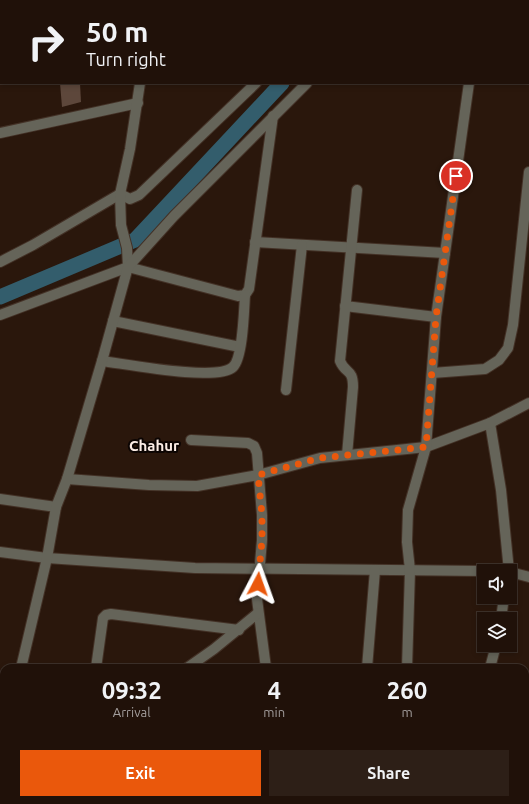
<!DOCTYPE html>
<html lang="en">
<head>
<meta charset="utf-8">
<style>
  :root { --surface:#201109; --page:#2d1f17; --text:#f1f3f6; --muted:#a29d9c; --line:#3d312a; --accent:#ea580c }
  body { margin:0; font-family:Ubuntu,sans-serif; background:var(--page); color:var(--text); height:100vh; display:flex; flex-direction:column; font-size:15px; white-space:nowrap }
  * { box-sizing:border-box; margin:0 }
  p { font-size:13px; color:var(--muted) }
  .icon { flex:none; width:22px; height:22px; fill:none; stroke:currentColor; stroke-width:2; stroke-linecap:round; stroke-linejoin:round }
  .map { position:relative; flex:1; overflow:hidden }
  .drawer { position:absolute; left:0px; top:664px; width:529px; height:140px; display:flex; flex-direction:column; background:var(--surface); border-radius:12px 12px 0 0; box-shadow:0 2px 6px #0003,0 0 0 1px var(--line) }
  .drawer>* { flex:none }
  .top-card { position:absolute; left:0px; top:0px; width:529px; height:84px; box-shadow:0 2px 6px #0003,0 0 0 1px var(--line); background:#201109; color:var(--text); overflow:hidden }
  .tools { position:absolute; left:477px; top:564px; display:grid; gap:8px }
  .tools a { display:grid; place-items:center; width:40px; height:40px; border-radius:0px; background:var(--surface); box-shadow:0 2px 6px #0003,0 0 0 1px var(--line); font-size:20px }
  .pin { position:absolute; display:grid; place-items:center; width:34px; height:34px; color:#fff; margin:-17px; border:2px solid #fff; border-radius:50%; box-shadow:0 1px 4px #0007 }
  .me { position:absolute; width:44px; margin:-22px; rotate:4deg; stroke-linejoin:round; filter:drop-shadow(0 0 3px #0008) }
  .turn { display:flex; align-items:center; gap:14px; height:84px; padding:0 20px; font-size:18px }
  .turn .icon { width:52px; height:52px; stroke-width:2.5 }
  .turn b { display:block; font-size:28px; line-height:34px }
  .eta { display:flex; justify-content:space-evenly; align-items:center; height:68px; text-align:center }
  .eta b { font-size:24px; font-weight:700; line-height:28px }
  .button { display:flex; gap:8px; margin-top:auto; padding:8px 20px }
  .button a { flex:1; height:46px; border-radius:0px; background:var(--accent); color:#fff; font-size:16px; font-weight:700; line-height:46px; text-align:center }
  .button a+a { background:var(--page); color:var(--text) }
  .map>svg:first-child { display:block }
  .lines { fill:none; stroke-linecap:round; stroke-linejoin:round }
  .canal { stroke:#335d6c; stroke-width:15 }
  .building { fill:#5d473b }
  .minor-casing { stroke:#433126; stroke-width:12 }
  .minor { stroke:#656459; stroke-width:10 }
  .route { stroke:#ea580c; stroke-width:7; stroke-dasharray:0 12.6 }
  .labels { text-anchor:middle; stroke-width:4; stroke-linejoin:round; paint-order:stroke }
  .neighbourhood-label { font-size:15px; font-weight:bold; fill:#fcede6; stroke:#0c0503 }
</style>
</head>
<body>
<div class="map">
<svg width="529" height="804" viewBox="0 0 529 804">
  <rect width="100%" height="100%" fill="#2a170c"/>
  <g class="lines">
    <!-- canal -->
    <g class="canal">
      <polyline points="359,1 360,0"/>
      <polyline points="0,297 135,240 282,83"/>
    </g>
  </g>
  <!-- building -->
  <polygon class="building" points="60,83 80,83 81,102 62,107"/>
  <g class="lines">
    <!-- minor casing -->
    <g class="minor-casing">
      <g id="minor">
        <polyline points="31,1 36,0"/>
        <polyline points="148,1 148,0"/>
        <polyline points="340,1 341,0"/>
        <polyline points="388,1 389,0"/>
        <polyline points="480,1 480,0"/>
        <polyline points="0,8 1,8"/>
        <polyline points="0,133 138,103"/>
        <polyline points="255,242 445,253"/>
        <polyline points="0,262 33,245 120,194 130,199 139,195 256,83"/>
        <polyline points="128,267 127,248 121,225 120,194 130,149 140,83"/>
        <polyline points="345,306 436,317"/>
        <polyline points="0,315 128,267 238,296 245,295 249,289 273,116"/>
        <polyline points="113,321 240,347"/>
        <path d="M102,361c24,3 115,21 131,6 10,-9 11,-58 12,-72"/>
        <polyline points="432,373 485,369 499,360 508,348 513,325 529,172"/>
        <polyline points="286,390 302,245"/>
        <polyline points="490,423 501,490 509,571"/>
        <polyline points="191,440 248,443 254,446 257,453 262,515 262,540 257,599 266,668"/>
        <path d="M347,455l6,-68c0,-19 -7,-12 -13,-26l17,-171"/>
        <polyline points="67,479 149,485 197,486 258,475 320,458 426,447 490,423 529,403"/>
        <polyline points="0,499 56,507"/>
        <polyline points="0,552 47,558 195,568 484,571"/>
        <polyline points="510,572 529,577"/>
        <polyline points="501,619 504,597"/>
        <polyline points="21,668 47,558 56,507 67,479 102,361 128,267 174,216 307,83"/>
        <polyline points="96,668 103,618 106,615 111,614 239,630"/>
        <polyline points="187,668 214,649 258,613"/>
        <polyline points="367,668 375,570"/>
        <polyline points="407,668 410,570 407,542 408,510 426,447 436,317 469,83"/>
        <polyline points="490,668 496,645"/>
        <polyline points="2,753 4,743"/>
        <polyline points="525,777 529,777"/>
        <polyline points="522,804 522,800"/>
      </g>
    </g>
    <!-- minor -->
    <use href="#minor" class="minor"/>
  </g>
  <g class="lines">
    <!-- route -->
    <polyline class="route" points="258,584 262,540 262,515 258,475 320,458 426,447 436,317 456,176"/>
  </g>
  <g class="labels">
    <!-- neighbourhood labels -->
    <g class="neighbourhood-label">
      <text x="154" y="451">Chahur</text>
    </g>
  </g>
</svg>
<div class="tools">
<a><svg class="icon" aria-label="sound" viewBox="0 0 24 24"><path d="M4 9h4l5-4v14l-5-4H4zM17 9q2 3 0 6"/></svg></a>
<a><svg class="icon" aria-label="layers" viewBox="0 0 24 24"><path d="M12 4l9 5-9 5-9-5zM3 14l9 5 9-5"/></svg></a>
</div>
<div class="pin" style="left:456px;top:176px;background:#d93025"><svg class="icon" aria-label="arrive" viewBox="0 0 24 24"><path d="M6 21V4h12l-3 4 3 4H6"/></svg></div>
<svg class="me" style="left:258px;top:584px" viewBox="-20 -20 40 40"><path d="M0-17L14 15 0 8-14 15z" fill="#ea580c" stroke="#fff" stroke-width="4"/></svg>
<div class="top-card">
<div class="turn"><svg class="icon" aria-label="right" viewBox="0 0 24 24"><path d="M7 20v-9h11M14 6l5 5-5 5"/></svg><div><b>50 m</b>Turn right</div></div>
</div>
<section class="drawer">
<div class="eta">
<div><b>09:32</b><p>Arrival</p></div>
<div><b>4</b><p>min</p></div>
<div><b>260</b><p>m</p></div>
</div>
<div class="button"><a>Exit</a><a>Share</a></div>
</section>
</div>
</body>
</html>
